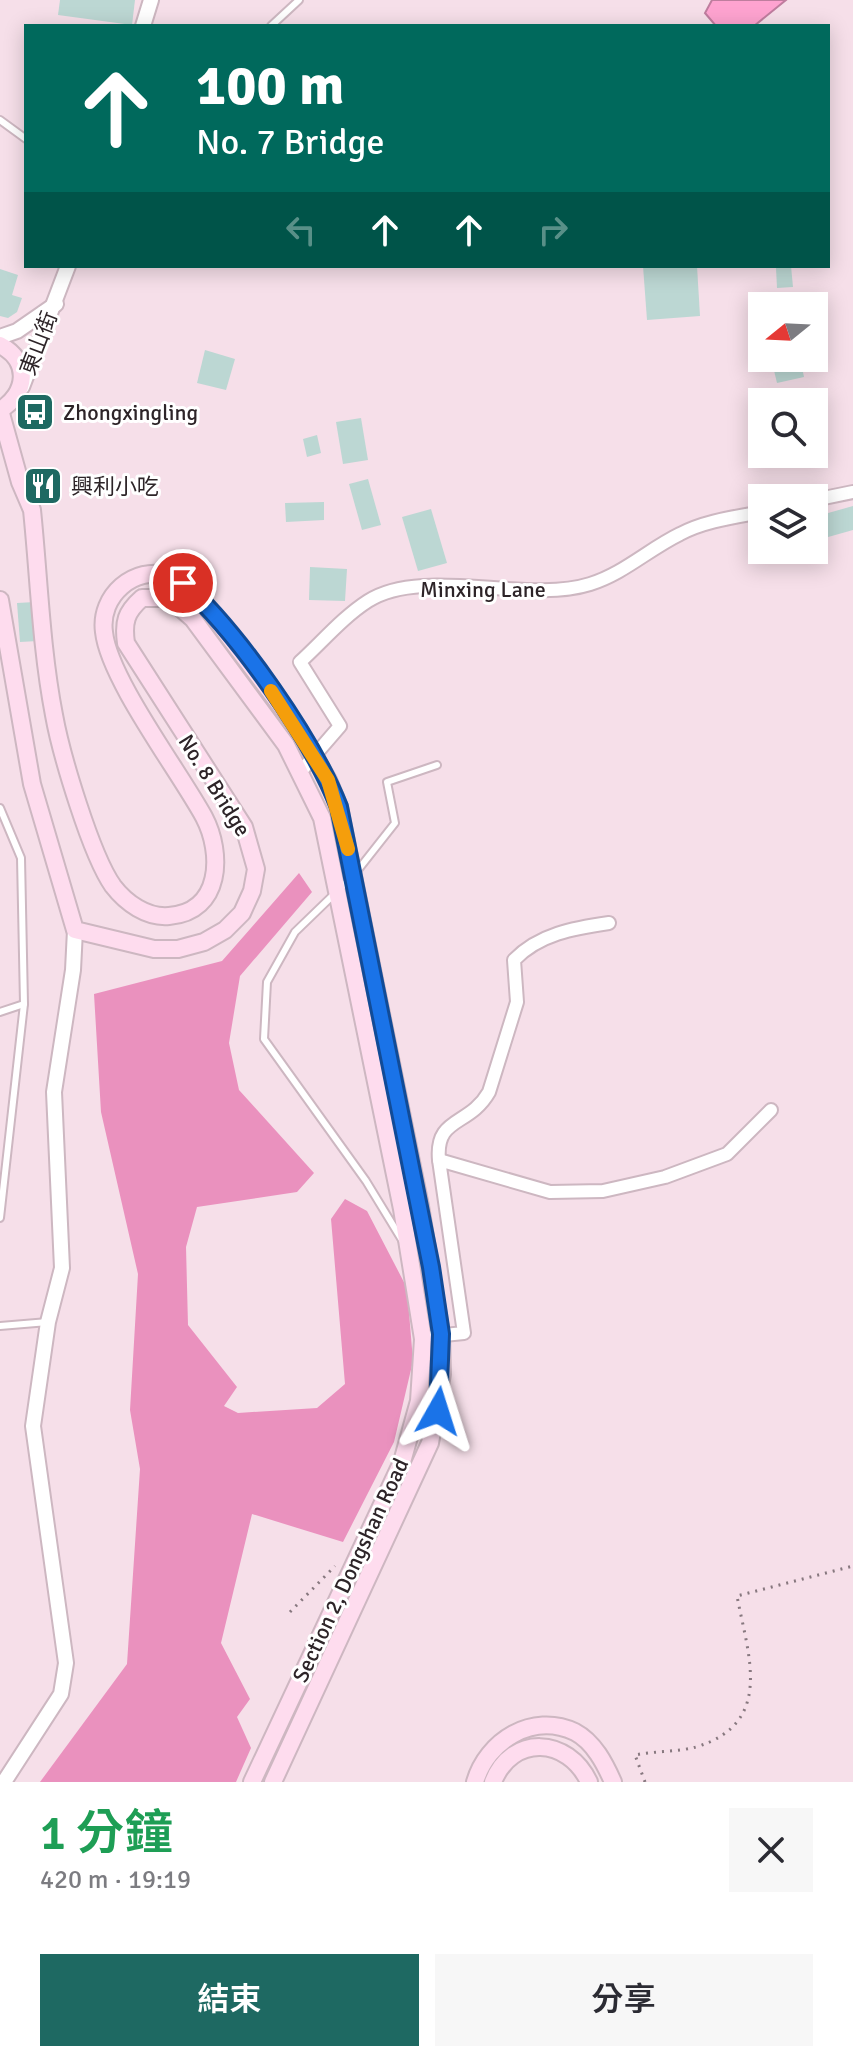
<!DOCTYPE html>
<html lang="zh-TW">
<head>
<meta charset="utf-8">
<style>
  :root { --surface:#fff; --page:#f7f7f7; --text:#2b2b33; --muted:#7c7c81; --accent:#1e6962 }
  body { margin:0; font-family:Signika,"Noto Sans TC",sans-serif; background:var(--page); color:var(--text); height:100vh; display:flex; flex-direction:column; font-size:30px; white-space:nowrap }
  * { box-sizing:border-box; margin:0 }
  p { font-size:26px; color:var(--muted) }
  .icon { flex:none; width:44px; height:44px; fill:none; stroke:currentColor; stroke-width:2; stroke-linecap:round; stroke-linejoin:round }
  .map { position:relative; height:1782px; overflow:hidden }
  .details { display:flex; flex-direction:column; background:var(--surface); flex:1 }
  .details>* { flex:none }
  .hud { position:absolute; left:24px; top:24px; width:806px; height:244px; border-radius:0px; box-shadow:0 4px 20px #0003; background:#00695c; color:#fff; overflow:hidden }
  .needle { width:52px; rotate:252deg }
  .fabs { position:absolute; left:748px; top:292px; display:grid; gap:16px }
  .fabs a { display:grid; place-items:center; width:80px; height:80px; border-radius:0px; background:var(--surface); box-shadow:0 4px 20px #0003; font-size:40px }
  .pin { position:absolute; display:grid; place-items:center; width:68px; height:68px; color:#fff; margin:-34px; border:4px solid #fff; border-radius:50%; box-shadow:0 2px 8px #0007 }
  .me { position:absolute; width:88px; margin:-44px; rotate:6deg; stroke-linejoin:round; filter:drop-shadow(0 0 6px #0008) }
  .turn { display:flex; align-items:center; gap:28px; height:168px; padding:0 40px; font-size:36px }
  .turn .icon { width:104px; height:104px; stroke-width:2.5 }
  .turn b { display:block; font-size:56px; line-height:68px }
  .lanes { display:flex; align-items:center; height:76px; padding:0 40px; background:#0003; justify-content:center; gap:40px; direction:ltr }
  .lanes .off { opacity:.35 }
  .round { display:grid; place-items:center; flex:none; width:84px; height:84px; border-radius:0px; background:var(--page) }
  .overview { display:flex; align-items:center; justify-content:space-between; height:136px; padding:0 40px }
  h1 { font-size:48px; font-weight:600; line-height:60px; color:#1e9e55 }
  .primary-button { display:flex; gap:16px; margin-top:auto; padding:16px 40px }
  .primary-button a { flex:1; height:92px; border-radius:0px; background:var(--accent); color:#fff; font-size:32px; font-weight:600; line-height:92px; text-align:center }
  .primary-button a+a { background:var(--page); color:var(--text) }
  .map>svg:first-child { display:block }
  .forest { fill:#ea91be }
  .water { fill:#fea3d0; stroke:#bf7d9e; stroke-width:2 }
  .building { fill:#bcd7d3 }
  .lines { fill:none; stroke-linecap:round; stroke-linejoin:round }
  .service-casing { stroke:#cdb7c1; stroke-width:10 }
  .minor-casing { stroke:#cdb7c1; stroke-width:16 }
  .tertiary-casing { stroke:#cdb7c1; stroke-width:18 }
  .secondary-casing { stroke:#cdb7c1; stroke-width:20 }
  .path { stroke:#87787f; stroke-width:3; stroke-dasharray:2 6; stroke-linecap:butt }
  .service { stroke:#fff; stroke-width:6 }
  .minor { stroke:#fff; stroke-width:12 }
  .tertiary { stroke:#fff; stroke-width:14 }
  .secondary { stroke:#fedcee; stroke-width:16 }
  .route-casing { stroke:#114b97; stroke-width:20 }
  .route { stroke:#1a73e8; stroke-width:14 }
  .slow { stroke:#f59e0b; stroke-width:14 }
  .labels { text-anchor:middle; stroke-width:6; stroke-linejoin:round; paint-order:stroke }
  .street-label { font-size:22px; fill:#2d2428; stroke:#fff }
  .poi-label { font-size:22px; fill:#2d2428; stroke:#fff; text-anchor:start }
</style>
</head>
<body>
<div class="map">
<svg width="853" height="1782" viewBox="0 0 853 1782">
  <rect width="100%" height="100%" fill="#f6dfe9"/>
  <!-- forest -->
  <polygon class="forest" points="299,873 312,892 240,976 229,1043 239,1090 314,1173 297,1192 197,1207 186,1247 188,1325 237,1387 224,1406 238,1413 317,1408 345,1384 331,1219 345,1199 367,1211 407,1288 413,1361 394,1442 343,1542 252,1514 221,1643 250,1699 237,1717 251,1748 236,1782 40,1782 127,1664 140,1469 130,1410 138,1274 101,1112 94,994 222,961"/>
  <!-- water -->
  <polygon class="water" points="712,0 786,0 754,26 716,26 705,13"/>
  <!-- building -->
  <g class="building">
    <polygon points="60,0 135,0 132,25 58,15"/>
    <polygon points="643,266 697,266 700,316 647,320"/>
    <polygon points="791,266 793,287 777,288 776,268"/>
    <polygon points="0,269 18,275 12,295 22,298 17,312 8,318 0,316"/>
    <polygon points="205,350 235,359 226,390 197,383"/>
    <polygon points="771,358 800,358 804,377 777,383"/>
    <polygon points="361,418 368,460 343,464 336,422"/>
    <polygon points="317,435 321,453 307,457 303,439"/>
    <polygon points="368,479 381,525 362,530 349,484"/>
    <polygon points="324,502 324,520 286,522 285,503"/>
    <polygon points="853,506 853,530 814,541 814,517"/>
    <polygon points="431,509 447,563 418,571 402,517"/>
    <polygon points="310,567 347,569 345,601 309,600"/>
    <polygon points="35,602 38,641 20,642 17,603"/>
  </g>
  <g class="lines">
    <!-- service casing -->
    <g class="service-casing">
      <g id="service">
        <polyline points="271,26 299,0"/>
        <polyline points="0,120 26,139"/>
        <polyline points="0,808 21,858 24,1004 0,1218"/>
        <polyline points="0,1012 24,1004"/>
        <polyline points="402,1240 366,1181 264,1039 267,982 295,932 354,875 395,823 387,782 437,765"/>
        <polyline points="0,1326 48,1322"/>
      </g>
    </g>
    <!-- minor casing -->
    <g class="minor-casing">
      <g id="minor">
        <polyline points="814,500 853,492"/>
        <path d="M302,770l38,-44 -40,-64c22,-20 43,-45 68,-61 54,-35 159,3 222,-17 33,-10 59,-35 90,-50 24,-13 55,-17 82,-22"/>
        <path d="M439,1160c-4,-44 30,-33 50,-68l28,-90 -3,-42c25,-26 60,-32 95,-37"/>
        <polyline points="434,1336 464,1333 439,1160 550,1192 603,1191 665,1177 727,1154 771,1110"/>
      </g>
    </g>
    <!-- tertiary casing -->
    <g class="tertiary-casing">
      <g id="tertiary">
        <polyline points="143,26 151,0"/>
        <polyline points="0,337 17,331 56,304"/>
        <polyline points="22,387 68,266"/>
        <polyline points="4,1782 61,1694 66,1663 33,1426 48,1322 62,1268 54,1092 73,970 75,930"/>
      </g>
    </g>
    <!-- secondary casing -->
    <g class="secondary-casing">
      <g id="secondary">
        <path d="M0,345c31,16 27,49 0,65"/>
        <path d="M0,410l20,72 12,28c7,68 9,138 22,205 7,39 37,140 59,171 13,17 34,32 56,30 53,-4 54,-63 35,-99 -25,-46 -95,-138 -100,-185 -5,-36 30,-67 65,-56 13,4 21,13 30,21l97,129 32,54 11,27 81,399 21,128 1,40 -12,69 -157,339"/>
        <path d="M0,600l32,184 43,146 79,19h24l26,-7 21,-12 17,-17 10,-22 4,-22 -12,-42 -118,-184c-3,-21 0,-31 16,-45h27l24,21 93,126 36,73 80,391 21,130 -4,62 -17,61 -150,320"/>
        <path d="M475,1782c12,-41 57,-70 100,-50 19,10 30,32 38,50"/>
        <path d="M493,1782c19,-48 75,-45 96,0"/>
      </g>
    </g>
    <!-- path -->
    <g class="path">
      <polyline points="290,1612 335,1566"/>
      <path d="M645,1782l-10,-27c19,-4 43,-3 61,-8 79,-24 52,-92 41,-151l116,-30"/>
    </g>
    <!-- service -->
    <use href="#service" class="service"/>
    <!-- minor -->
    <use href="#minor" class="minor"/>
    <!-- tertiary -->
    <use href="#tertiary" class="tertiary"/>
    <!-- secondary -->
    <use href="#secondary" class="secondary"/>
  </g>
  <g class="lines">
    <!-- route casing -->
    <g class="route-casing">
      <path id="route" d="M183,583c55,50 129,155 156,224l92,460 10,67 -3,77"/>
    </g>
    <!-- route -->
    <use href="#route" class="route"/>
    <!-- slow -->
    <polyline class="slow" points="271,691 328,780 348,849"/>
  </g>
  <!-- icons -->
  <defs>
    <g id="bus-square" transform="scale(2)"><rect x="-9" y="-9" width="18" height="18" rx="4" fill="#1e6962" stroke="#fff"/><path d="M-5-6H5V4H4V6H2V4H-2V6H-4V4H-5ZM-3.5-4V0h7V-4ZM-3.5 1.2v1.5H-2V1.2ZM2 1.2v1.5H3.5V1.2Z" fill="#fff"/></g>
    <g id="restaurant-square" transform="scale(2)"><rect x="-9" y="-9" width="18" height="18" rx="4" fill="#1e6962" stroke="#fff"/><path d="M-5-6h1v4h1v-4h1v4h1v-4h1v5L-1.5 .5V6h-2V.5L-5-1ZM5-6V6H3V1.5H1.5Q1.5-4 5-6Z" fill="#fff"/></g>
  </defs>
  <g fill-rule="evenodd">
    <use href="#bus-square" x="35" y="412"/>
    <use href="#restaurant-square" x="43" y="486"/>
  </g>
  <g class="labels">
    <!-- street labels -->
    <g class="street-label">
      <text transform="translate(38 343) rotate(-69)" y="8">東山街</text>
      <text x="483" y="597">Minxing Lane</text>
      <text transform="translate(215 785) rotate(58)" y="8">No. 8 Bridge</text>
      <text transform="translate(350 1570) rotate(-65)" y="8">Section 2, Dongshan Road</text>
    </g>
    <!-- poi labels -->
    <g class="poi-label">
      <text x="63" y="420">Zhongxingling</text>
      <text x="71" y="494">興利小吃</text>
    </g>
  </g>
</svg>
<div class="fabs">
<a><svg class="needle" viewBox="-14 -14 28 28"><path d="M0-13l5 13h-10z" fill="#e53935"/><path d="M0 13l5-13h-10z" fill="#7c7c81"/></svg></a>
<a><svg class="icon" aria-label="search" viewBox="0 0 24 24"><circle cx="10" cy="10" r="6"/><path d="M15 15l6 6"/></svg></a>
<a><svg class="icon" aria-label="layers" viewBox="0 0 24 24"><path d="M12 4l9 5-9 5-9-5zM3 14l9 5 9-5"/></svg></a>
</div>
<div class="pin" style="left:183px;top:583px;background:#d93025"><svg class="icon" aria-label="arrive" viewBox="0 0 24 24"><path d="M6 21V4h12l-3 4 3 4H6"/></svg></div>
<svg class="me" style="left:438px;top:1411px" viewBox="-20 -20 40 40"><path d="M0-17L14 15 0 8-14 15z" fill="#1a73e8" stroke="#fff" stroke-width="4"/></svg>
<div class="hud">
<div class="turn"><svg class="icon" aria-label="ahead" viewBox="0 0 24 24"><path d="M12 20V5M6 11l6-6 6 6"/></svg><div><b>100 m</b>No. 7 Bridge</div></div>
<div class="lanes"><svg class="icon off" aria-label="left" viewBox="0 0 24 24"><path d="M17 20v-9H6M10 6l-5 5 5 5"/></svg><svg class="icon" aria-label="ahead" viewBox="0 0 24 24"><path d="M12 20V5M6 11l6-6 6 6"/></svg><svg class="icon" aria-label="ahead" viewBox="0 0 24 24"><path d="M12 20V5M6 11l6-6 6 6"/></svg><svg class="icon off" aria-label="right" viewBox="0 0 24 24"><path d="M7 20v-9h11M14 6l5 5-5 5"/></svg></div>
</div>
</div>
<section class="details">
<div class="overview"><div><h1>1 分鐘</h1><p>420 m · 19:19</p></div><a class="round"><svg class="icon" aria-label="close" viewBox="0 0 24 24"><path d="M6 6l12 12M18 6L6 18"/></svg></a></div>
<div class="primary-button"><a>結束</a><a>分享</a></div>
</section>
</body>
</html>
